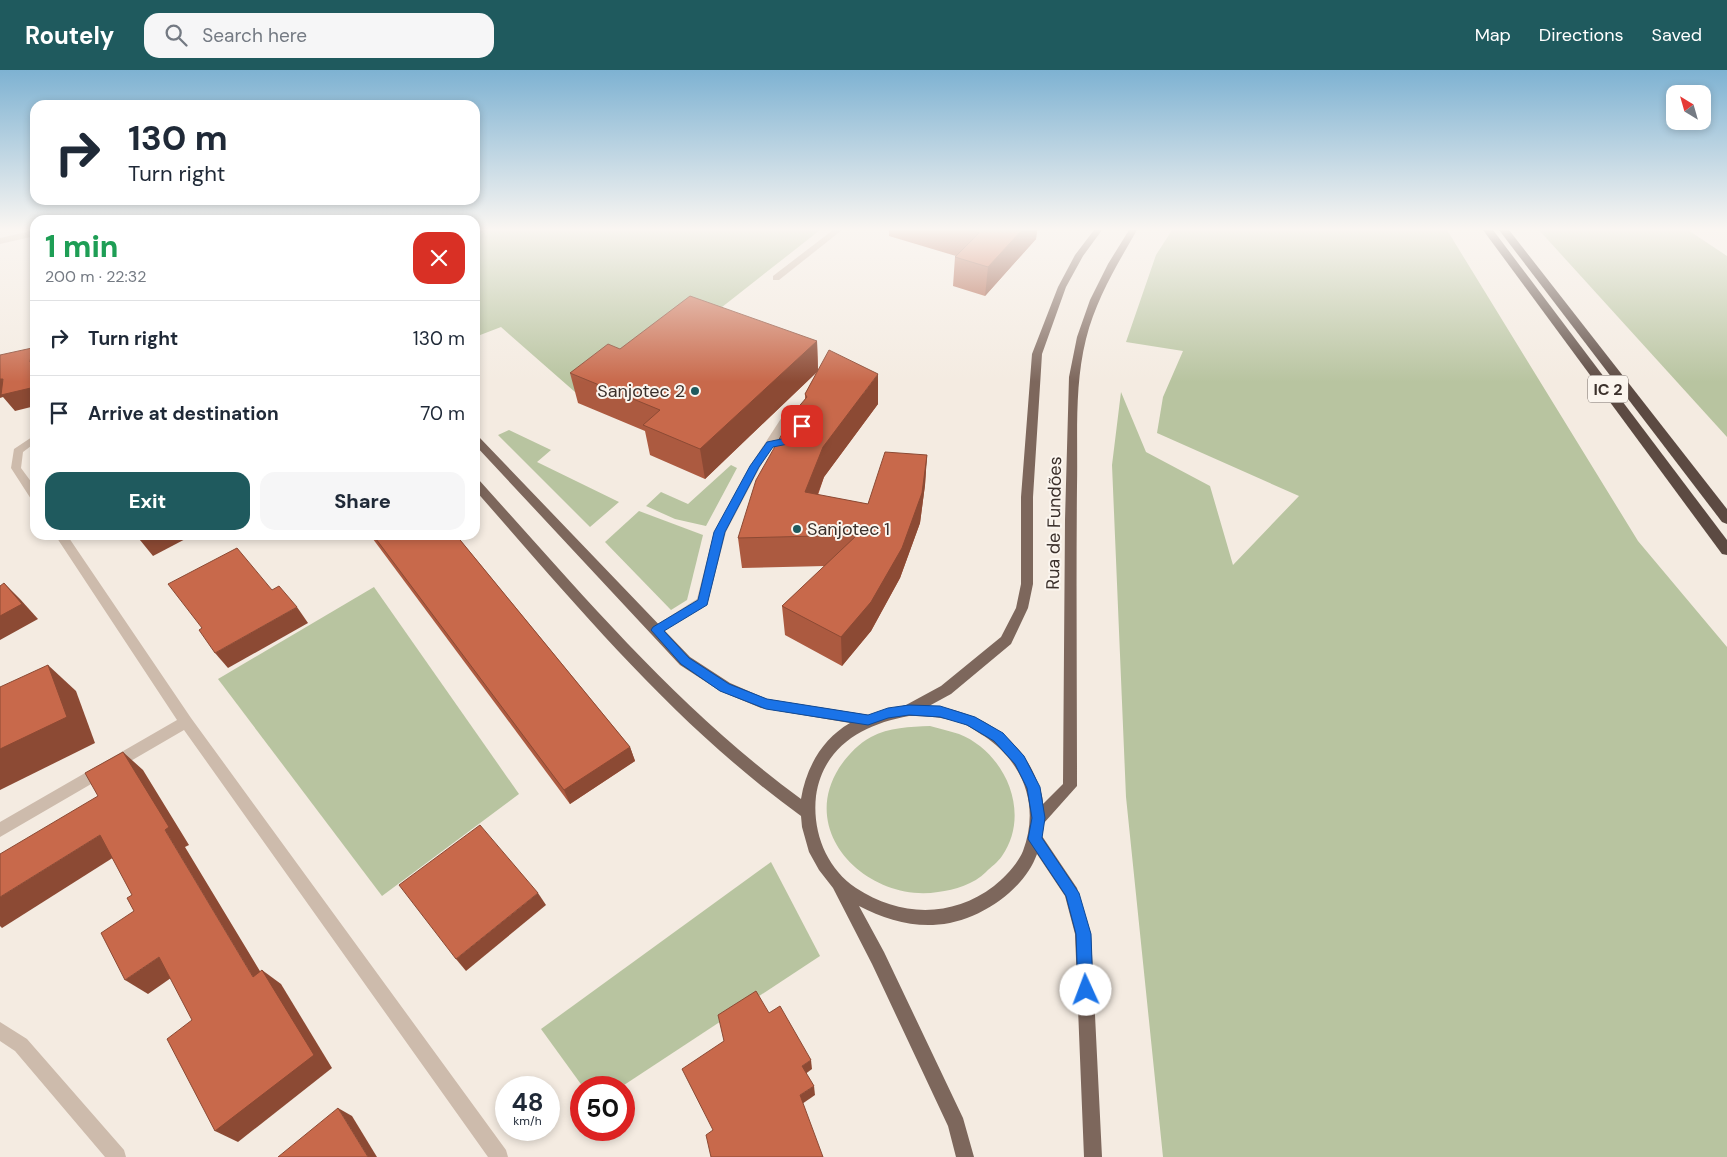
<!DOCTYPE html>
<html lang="en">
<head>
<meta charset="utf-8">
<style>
  :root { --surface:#fff; --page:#f6f6f7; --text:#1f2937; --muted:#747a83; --line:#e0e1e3; --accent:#1f5a5e }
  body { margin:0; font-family:"DM Sans",sans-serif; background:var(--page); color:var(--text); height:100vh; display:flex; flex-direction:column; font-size:19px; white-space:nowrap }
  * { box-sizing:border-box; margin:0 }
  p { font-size:16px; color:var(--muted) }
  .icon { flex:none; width:28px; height:28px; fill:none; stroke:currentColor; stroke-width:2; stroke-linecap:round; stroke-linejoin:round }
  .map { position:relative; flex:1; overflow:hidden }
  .panel { position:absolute; left:30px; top:145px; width:450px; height:325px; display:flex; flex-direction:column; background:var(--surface); border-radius:15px; box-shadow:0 2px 8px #0003 }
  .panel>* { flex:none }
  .top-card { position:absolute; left:30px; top:30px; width:450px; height:105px; border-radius:15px; box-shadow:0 2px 8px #0003; background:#fff; color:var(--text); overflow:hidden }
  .needle { width:32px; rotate:323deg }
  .fabs { position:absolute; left:1666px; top:15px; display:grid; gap:10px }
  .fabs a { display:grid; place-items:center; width:45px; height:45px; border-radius:10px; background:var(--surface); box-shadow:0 2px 8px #0003; font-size:25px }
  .speed { position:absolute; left:495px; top:1006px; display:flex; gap:10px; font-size:25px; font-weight:700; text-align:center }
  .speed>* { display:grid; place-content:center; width:65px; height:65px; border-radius:50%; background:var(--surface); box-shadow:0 2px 8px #0003; line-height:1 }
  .speed small { font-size:12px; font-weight:400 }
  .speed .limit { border:8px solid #d22; background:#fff; color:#111 }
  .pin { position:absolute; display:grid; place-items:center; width:42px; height:42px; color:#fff; margin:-21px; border-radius:10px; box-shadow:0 2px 8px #0006 }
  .me { position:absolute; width:55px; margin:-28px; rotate:358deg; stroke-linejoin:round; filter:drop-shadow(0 0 4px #0008) }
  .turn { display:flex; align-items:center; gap:18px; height:105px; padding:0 15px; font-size:22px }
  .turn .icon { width:65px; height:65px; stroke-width:2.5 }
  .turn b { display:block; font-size:35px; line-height:42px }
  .round { display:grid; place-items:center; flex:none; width:52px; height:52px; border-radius:15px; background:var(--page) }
  .summary { display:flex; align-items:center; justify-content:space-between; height:85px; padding:0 15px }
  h1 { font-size:30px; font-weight:800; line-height:38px; color:#1e9e55 }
  .action { display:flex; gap:10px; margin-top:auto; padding:10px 15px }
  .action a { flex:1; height:58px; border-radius:15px; background:var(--accent); color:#fff; font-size:20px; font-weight:800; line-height:58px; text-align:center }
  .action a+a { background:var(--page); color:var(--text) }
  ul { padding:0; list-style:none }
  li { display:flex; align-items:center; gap:15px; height:75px; padding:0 15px; border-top:1px solid var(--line) }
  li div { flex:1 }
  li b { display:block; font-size:19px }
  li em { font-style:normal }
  header { display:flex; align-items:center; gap:30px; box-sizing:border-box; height:70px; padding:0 25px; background:var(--accent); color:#fff }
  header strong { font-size:24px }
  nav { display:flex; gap:28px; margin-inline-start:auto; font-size:18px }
  .search { width:350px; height:45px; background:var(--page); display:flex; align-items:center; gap:12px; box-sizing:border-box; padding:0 18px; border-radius:15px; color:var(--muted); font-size:19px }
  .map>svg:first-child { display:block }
  .green { fill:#b8c4a0 }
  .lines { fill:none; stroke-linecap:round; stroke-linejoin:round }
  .minor { fill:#cdbbac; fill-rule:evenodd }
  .major { fill:#7d675c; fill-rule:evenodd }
  .highway { fill:#5c4a42; fill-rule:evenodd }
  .wall { fill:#ac5a40 }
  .shaded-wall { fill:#8c4a34 }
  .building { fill:#c8694b; stroke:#8c4a34 }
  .route { fill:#1a73e8; stroke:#114b97 }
  .poi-dot { fill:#1f5a5e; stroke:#fbf5ee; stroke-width:2 }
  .labels { text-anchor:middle; stroke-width:4; stroke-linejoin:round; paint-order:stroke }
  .shield { fill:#fbf5ee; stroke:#756b66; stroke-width:1 }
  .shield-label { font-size:16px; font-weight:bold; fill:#3b302b }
  .poi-label { font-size:18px; fill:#3b302b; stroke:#fbf5ee; text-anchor:end }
  .street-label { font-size:18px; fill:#3b302b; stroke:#fbf5ee }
</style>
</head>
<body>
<header>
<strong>Routely</strong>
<div class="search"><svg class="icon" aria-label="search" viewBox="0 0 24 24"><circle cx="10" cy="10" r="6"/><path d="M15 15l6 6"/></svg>Search here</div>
<nav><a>Map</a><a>Directions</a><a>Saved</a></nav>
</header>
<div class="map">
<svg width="1727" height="1087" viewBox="0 0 1727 1087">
  <rect width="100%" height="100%" fill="#f4ebe1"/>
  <!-- green -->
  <g class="green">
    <polygon points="475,160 820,160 717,241 698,234 575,322 501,257 475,267"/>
    <polygon points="1172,160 1447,160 1638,471 1727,577 1727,1087 1163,1087 1126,727 1112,395 1121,322 1146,382 1210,416 1233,495 1299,426 1157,363 1163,327 1183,281 1126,272 1156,185"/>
    <polygon points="1539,160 1688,160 1727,186 1727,367"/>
    <polygon points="509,360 551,380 537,392 619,432 590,457 498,365"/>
    <polygon points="731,395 737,398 706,456 675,449 646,436 661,422 688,434"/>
    <polygon points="639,441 703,465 687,530 671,540 605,472"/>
    <polygon points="374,517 519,724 382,826 218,609"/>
    <path d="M930,656c10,3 20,5 29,8 46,18 73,79 43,122 -4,6 -11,11 -16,16 -12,12 -31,18 -48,20 -68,11 -141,-57 -99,-124 8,-12 19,-24 32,-31 18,-10 39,-10 59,-11z"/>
    <polygon points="771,792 820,886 621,1017 583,1017 541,959"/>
  </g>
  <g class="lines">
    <!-- minor -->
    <g class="minor">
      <polygon points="35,160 35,166 0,174 0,168"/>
      <polygon points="833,160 842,160 779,210 773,210 773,206"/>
      <path d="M786,346l21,10 -14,17 -21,5 -12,19 -34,65 -19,73 -46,28h-8l-2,-3 2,-3 44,-28 17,-67 36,-66 32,-49zM788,354l7,3 -10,11 -7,2z"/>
      <polygon points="35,365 35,373 23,382 21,398 35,417 35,430 31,429 11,398 14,379"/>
      <polygon points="55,465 67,465 191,648 506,1080 508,1087 488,1087 184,660 0,767 0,752 177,650"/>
      <polygon points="0,952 27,969 124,1080 126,1087 105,1087 15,981 0,971"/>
    </g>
    <!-- major -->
    <path class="major" d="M1094,160h8l-19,26 -17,31 -24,67 -9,143v87l-5,24 -17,36 -60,50 -22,12c48,4 91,30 108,75 3,8 6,15 6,23l20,-20 2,-264 4,-143 8,-40 13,-37 18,-36 21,-34h8c-20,35 -41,69 -51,109 -12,48 -8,99 -9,147 -1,100 0,200 0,300l-33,37 -2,13 35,52 14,46 11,223h-18l-9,-223 -10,-38 -28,-42c-14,39 -63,70 -104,71 -26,1 -51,-7 -74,-19l25,46 79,166 11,39h-18l-8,-31 -76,-162 -39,-76 -14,-18 -10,-18 -7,-25 -1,-11c-126,-91 -224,-210 -326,-326v-11l4,1c102,113 199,229 322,319 5,-31 21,-60 49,-76l-89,-15 -41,-17 -40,-26 -205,-220v-9l4,1 211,220 40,26 37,16 102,16 37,-10 35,-19 60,-49 15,-29 5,-24v-87l11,-143 26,-67 17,-32zM909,646c17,0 36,1 52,7 9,3 16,9 23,13 40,27 56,70 39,115 -6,14 -18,26 -29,35 -42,32 -94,31 -138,2 -30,-20 -44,-57 -40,-92 7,-50 48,-72 93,-80z"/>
    <!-- highway -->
    <g class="highway">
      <polygon points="1483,160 1493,160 1727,470 1727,485 1722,484"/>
      <polygon points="1499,160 1509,160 1727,439 1727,454 1722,452"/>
    </g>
  </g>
  <!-- wall -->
  <g class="wall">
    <polygon points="889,160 1037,160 1036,169 985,226 953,216 955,187 956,186 889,166"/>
    <polygon points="817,271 818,301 878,334 824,407 818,425 868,434 927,385 925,415 920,453 900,508 871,561 842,596 785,565 782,536 825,496 742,498 738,468 805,329 805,324 818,301 705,409 650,385 645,361 578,333 570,303 620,279"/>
    <polygon points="370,465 456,465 630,677 635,691 570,734"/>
  </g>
  <!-- shaded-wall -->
  <g class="shaded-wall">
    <polygon points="1022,160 1037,160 1036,169 985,226 988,197"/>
    <polygon points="817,271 818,301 705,409 700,379"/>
    <polygon points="32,278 35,282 35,299 30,292"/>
    <polygon points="878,304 878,334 824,407 807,452 805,422 823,377"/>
    <polygon points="0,309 3,309 35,317 35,336 15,341 3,327 0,328"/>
    <polygon points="927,385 925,415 920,453 900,508 871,561 842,596 841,567"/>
    <polygon points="150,465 193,465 153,486 140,470"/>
    <polygon points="4,513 20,529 38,549 0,570 0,546"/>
    <polygon points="297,537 308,553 228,598 215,583"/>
    <polygon points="48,595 76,621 95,673 0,720 0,679"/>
    <polygon points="630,677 635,691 570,734 564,720"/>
    <polygon points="123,682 143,700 189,775 185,777 272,921 253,907 165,760"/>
    <polygon points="100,765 122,782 2,858 0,856 0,827"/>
    <polygon points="538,823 546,835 466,901 456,889"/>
    <polygon points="159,887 181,901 148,924 125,910"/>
    <polygon points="262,900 281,914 332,998 238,1072 215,1061"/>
    <polygon points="811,990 812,999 804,1005 802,996"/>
    <polygon points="814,1016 815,1025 802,1034 800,1025"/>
    <polygon points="338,1038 352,1046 377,1087 368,1087"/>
  </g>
  <!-- building -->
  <g class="building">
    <polygon points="969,160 1022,160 988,197 955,187 979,163"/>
    <polygon points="690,226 817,271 700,379 643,355 660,340 570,303 608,274 620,279"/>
    <polygon points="32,278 30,292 35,291 35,317 1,325 3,309 0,309 0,285"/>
    <polygon points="829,280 878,304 823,377 805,422 868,434 885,382 927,385 922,423 902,478 871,532 841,567 782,536 857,465 738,468 756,410 795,341 807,327 805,324"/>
    <polygon points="136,465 150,465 140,470"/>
    <polygon points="373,465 456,465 630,677 564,720"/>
    <polygon points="237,478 272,520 279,516 297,537 215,583 199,560 202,558 168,514"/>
    <polygon points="4,513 22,534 0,546 0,516"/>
    <polygon points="48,595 67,647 0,679 0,617"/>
    <polygon points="123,682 169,757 165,760 253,907 262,900 314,985 215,1061 167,969 192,950 159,887 125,910 101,863 134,841 127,828 132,825 100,765 0,827 0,784 98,726 85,703"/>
    <polygon points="480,755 538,823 456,889 399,815"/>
    <polygon points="756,921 769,943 780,936 811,990 802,996 814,1016 800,1025 823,1087 711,1087 706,1065 713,1060 682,999 724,971 718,945"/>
    <polygon points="338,1038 368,1087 278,1087"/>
  </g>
  <!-- sky -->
  <linearGradient id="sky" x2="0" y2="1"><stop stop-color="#7eb2d2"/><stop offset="0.51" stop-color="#faf6f2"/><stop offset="1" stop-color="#faf6f2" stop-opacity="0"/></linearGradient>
  <rect width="1727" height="312" fill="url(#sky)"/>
  <!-- route -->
  <polygon class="route" points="802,353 807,356 793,373 773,377 759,397 725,462 707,535 664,561 689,588 729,614 767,629 868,645 888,638 909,635 940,636 975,647 1003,663 1024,686 1040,717 1045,748 1042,768 1079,823 1091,864 1093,920 1091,925 1086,927 1080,925 1078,920 1076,864 1066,826 1028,769 1032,748 1027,718 1015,694 994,671 967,655 940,647 909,645 888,648 868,655 766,639 720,621 681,594 651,560 653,557 698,530 714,462 750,396 767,372 786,368 799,354"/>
  <!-- markers -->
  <g class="poi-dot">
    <circle cx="695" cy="321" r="5"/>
    <circle cx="797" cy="459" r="5"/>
  </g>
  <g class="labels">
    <!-- shield labels -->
    <rect class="shield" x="1588" y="305.5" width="40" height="27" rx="4"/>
    <g class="shield-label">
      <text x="1608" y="325">IC 2</text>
    </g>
    <!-- poi labels -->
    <g class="poi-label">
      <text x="685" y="327">Sanjotec 2</text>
      <text x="807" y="465" text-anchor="start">Sanjotec 1</text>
    </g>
    <!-- street labels -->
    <g class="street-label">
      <text transform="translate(1054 453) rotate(-89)" y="6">Rua de Fundões</text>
    </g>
  </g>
</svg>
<div class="fabs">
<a><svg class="needle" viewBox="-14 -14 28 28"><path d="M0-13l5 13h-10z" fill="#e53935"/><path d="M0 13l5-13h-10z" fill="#747a83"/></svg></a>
</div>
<div class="speed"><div>48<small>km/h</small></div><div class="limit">50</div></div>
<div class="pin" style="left:802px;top:356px;background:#d93025"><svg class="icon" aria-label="arrive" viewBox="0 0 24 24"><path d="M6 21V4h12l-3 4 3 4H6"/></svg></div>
<svg class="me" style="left:1086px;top:920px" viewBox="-20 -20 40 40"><circle r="19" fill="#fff"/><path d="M0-13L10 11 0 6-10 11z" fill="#1a73e8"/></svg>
<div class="top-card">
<div class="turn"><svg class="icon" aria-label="right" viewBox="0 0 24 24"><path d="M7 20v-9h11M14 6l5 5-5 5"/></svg><div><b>130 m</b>Turn right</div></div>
</div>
<section class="panel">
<div class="summary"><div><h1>1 min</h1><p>200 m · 22:32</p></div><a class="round" style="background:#d93025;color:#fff"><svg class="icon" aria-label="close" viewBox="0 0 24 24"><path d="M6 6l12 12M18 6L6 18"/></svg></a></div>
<ul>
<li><svg class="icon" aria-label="right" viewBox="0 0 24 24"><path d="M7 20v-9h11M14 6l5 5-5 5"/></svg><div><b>Turn right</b></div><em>130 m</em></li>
<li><svg class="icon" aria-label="arrive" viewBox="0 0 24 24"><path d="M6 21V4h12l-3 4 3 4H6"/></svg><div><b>Arrive at destination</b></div><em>70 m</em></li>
</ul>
<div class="action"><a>Exit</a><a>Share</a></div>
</section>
</div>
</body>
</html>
